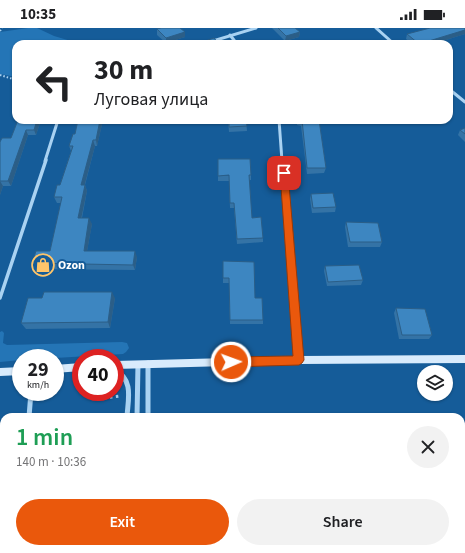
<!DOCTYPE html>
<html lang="en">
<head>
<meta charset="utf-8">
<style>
  :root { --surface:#fff; --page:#f2f2f2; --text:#202124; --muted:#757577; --accent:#ea580c }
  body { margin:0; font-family:"Source Sans 3",sans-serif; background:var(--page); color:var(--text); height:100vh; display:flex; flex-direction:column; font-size:15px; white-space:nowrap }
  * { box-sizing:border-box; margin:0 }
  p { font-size:13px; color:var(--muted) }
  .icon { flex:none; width:22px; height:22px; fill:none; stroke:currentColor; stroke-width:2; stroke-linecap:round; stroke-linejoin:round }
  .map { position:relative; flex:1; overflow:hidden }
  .details { position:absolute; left:0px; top:385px; width:465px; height:140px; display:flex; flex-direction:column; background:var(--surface); border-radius:12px 12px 0 0; box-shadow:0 1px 3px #0004 }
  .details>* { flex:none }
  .guide { position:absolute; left:12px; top:12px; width:441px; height:84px; border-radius:12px; box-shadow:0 1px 3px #0004; background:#fff; color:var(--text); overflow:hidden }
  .tools { position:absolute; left:417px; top:337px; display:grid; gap:8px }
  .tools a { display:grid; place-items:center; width:36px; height:36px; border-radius:50%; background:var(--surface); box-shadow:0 1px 3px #0004; font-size:20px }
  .speed { position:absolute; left:12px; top:321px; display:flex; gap:8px; font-size:20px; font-weight:700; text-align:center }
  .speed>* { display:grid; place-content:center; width:52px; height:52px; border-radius:50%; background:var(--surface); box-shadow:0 1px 3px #0004; line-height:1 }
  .speed small { font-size:10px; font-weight:400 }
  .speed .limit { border:6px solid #d22; background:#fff; color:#111 }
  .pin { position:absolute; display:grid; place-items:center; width:34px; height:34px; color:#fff; margin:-17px; border-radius:8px; box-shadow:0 2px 6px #0006 }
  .me { position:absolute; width:44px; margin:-22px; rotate:88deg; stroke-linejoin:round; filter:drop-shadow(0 0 3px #0008) }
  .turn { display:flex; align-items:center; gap:14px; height:84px; padding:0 16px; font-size:18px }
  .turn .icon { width:52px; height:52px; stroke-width:2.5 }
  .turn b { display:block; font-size:28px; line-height:34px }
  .round { display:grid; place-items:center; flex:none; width:42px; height:42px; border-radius:21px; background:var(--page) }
  .headline { display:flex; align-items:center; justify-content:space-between; height:68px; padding:0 16px }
  h1 { font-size:24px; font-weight:600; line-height:30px; color:#1e9e55 }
  .button { display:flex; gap:8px; margin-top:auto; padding:8px 16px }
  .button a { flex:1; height:46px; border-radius:24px; background:var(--accent); color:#fff; font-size:16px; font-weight:600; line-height:46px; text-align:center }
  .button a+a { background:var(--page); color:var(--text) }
  .status { display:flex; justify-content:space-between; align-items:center; height:28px; padding:0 20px; background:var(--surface); direction:ltr }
  .status svg { height:11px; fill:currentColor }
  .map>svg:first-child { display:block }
  .green { fill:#2475b6 }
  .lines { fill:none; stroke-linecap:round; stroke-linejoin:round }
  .path-far1 { stroke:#a9d2f2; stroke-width:2; stroke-dasharray:1.5 2; stroke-linecap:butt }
  .path { stroke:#a9d2f2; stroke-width:3; stroke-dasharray:2.5 3.5; stroke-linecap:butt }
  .street-far2 { stroke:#a9d2f2; stroke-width:3 }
  .street-far1 { stroke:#a9d2f2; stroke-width:3.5 }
  .street { stroke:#a9d2f2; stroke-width:5 }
  .secondary { fill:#d8ebfc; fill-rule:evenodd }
  .wall { fill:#3473a6 }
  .shaded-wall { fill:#2b5e87 }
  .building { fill:#3d86c1; stroke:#2b5e87 }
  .route { fill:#ea580c; stroke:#983908 }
  .labels { text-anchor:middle; stroke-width:4; stroke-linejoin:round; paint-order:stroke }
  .poi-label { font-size:12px; font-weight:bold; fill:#fff; stroke:#155c99; text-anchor:start }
</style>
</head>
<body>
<div class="status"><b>10:35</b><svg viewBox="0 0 49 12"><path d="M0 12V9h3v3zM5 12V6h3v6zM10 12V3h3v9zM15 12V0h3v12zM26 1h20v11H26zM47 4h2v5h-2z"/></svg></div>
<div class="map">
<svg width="465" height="525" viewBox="0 0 465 525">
  <rect width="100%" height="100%" fill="#155c99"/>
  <!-- green -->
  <g class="green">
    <polygon points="28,0 37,0 54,8 81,16 16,16 16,49 0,46 0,4"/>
    <polygon points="2,303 4,305 3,315 7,317 122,314 127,315 129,320 126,324 123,326 55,330 21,330 21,332 0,334 0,304"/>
  </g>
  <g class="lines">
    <!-- path-far1 -->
    <g class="path-far1">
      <polyline points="0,3 2,0"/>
      <polyline points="0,47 16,52"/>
    </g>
    <!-- path -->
    <polyline class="path" points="98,371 120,368"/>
    <!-- street-far2 -->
    <g class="street-far2">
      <polyline points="376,0 394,16"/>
      <polyline points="230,7 237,16"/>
      <polyline points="203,16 256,0"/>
      <polyline points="449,61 465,74"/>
      <polyline points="279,92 282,133"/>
      <polyline points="45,133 58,92"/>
    </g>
    <!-- street-far1 -->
    <g class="street-far1">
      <polyline points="282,132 297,304"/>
      <polyline points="0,270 46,132"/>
    </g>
    <!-- street -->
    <g class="street">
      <polyline points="297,303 299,332"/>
      <polyline points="148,335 148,389"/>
      <path d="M115,342c19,10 13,29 12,47"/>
      <polyline points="29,389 31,364"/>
      <polyline points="137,389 138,336"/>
      <polyline points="461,489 465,489"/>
      <polyline points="138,521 138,525"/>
      <polyline points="363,521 364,525"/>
      <polyline points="10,525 11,521"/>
    </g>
    <!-- secondary -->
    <g class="secondary">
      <polygon points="465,327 465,335 299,336 115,341 115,333 299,328"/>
      <polygon points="81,335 81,343 55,345 55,337"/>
      <polygon points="21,339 21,347 0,348 0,340"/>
    </g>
  </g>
  <!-- wall -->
  <g class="wall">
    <polygon points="272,0 295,0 300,4 299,9 285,13"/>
    <polygon points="157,1 185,9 166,15 157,7"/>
    <polygon points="407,6 465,6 433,16 412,16 406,11"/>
    <polygon points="18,92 41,92 36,107 28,107 11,158 3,158 0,167 0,114 11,110"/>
    <polygon points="103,92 97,118 95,118 85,157 87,163 82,190 92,196 87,223 137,229 135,242 35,241 32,235 50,223 61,175 57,175 54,169 60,157 71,123 69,118 75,106"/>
    <polygon points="228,92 246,92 247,103 229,104"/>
    <polygon points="297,92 319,92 326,140 324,145 307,146 301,98 297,97"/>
    <polygon points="465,100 465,114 458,107 460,102"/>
    <polygon points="251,147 251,152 249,152 252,190 263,210 263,214 237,216 234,180 230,180 229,153 218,153 218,148"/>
    <polygon points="311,166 336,179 335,184 312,185 310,171"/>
    <polygon points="346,194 382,214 380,219 348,219 345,199"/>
    <polygon points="223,233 255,270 263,292 263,296 230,296 229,255 223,255"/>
    <polygon points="325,238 363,252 361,257 327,258 324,243"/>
    <polygon points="115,270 110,300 26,301 21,295"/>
    <polygon points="396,280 432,307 429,311 399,311 394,285"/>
    <rect x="461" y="402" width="4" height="40"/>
  </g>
  <!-- shaded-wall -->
  <g class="shaded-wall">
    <polygon points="465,2 465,6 433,16 419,16"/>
    <polygon points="185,4 185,9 166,15 166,10"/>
    <polygon points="300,4 299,9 285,13 286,8"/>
    <polygon points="37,92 41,92 36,107 34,102"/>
    <polygon points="100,92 103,92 97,118 96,112"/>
    <polygon points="26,102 28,107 11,158 8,153"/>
    <polygon points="93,112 95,118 83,163 81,157"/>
    <polygon points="0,153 3,158 0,167"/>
    <polygon points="85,157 87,163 80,196 78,190"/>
    <polygon points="89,190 92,196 86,229 84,223"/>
    <polygon points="135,223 137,229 135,242 133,237"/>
    <polygon points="112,264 115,270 110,300 108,294"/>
  </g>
  <!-- building -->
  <g class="building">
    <polygon points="161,0 180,0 185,4 166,10 157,1"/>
    <polygon points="278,0 295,0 300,4 286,8"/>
    <polygon points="430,0 465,0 465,2 419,16 407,6"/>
    <polygon points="214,10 219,16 207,16 205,13"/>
    <polygon points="18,92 37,92 34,102 26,102 8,153 0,153 0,114 2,110 11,110"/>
    <polygon points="78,92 100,92 96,112 93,112 81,157 85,157 78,190 89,190 84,223 135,223 133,237 32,235 36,223 50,223 62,169 54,169 57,157 60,157 73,118 69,118 73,106 75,106"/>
    <polygon points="229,92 246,92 247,98 229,99"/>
    <polygon points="298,92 319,92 326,140 307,140 302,92"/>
    <polygon points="465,100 465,106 460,102"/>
    <polygon points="218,131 250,131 251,147 249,147 252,190 261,189 263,210 237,211 234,175 230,175 229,147 218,148"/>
    <polygon points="333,165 336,179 313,180 311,166"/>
    <polygon points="346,194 378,195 382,214 350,214"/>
    <polygon points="223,233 254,234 255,270 262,270 263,292 230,292 229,250 223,250"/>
    <polygon points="359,237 363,252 328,254 325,238"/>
    <polygon points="44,264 112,264 108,294 21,295 28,270 42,270"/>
    <polygon points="396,280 425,281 432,307 402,307"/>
    <polygon points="115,386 115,389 91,389"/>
    <polygon points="461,402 465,402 465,438 461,439"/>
  </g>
  <!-- route -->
  <polygon class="route" points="281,143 286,143 288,145 304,332 302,335 299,337 231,339 228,337 226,334 228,331 231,329 293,328 280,145"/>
  <!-- icons -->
  <defs>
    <g id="shop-ring" transform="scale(1.15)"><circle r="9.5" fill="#155c99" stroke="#ffc56a" stroke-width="1.5"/><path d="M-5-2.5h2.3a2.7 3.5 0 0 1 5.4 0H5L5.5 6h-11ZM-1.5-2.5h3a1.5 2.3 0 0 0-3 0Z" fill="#ffc56a"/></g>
  </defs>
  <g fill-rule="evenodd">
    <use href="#shop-ring" x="43" y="237"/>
  </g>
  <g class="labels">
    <!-- poi labels -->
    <g class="poi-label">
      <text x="58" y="241">Ozon</text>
    </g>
  </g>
</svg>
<div class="tools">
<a><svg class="icon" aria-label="layers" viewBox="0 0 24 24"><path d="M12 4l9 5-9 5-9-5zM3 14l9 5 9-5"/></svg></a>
</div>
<div class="speed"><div>29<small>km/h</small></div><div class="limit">40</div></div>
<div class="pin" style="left:284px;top:145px;background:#d93025"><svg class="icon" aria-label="arrive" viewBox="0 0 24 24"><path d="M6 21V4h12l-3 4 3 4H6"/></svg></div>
<svg class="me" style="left:231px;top:334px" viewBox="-20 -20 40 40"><circle r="17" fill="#ea580c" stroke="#fff" stroke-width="3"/><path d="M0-11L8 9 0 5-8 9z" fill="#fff"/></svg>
<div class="guide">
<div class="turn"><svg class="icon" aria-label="left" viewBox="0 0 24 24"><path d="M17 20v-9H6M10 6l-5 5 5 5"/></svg><div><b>30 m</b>Луговая улица</div></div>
</div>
<section class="details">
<div class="headline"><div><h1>1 min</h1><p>140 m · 10:36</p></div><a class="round"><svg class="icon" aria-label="close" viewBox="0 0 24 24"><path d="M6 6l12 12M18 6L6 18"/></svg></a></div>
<div class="button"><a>Exit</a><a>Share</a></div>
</section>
</div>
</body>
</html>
